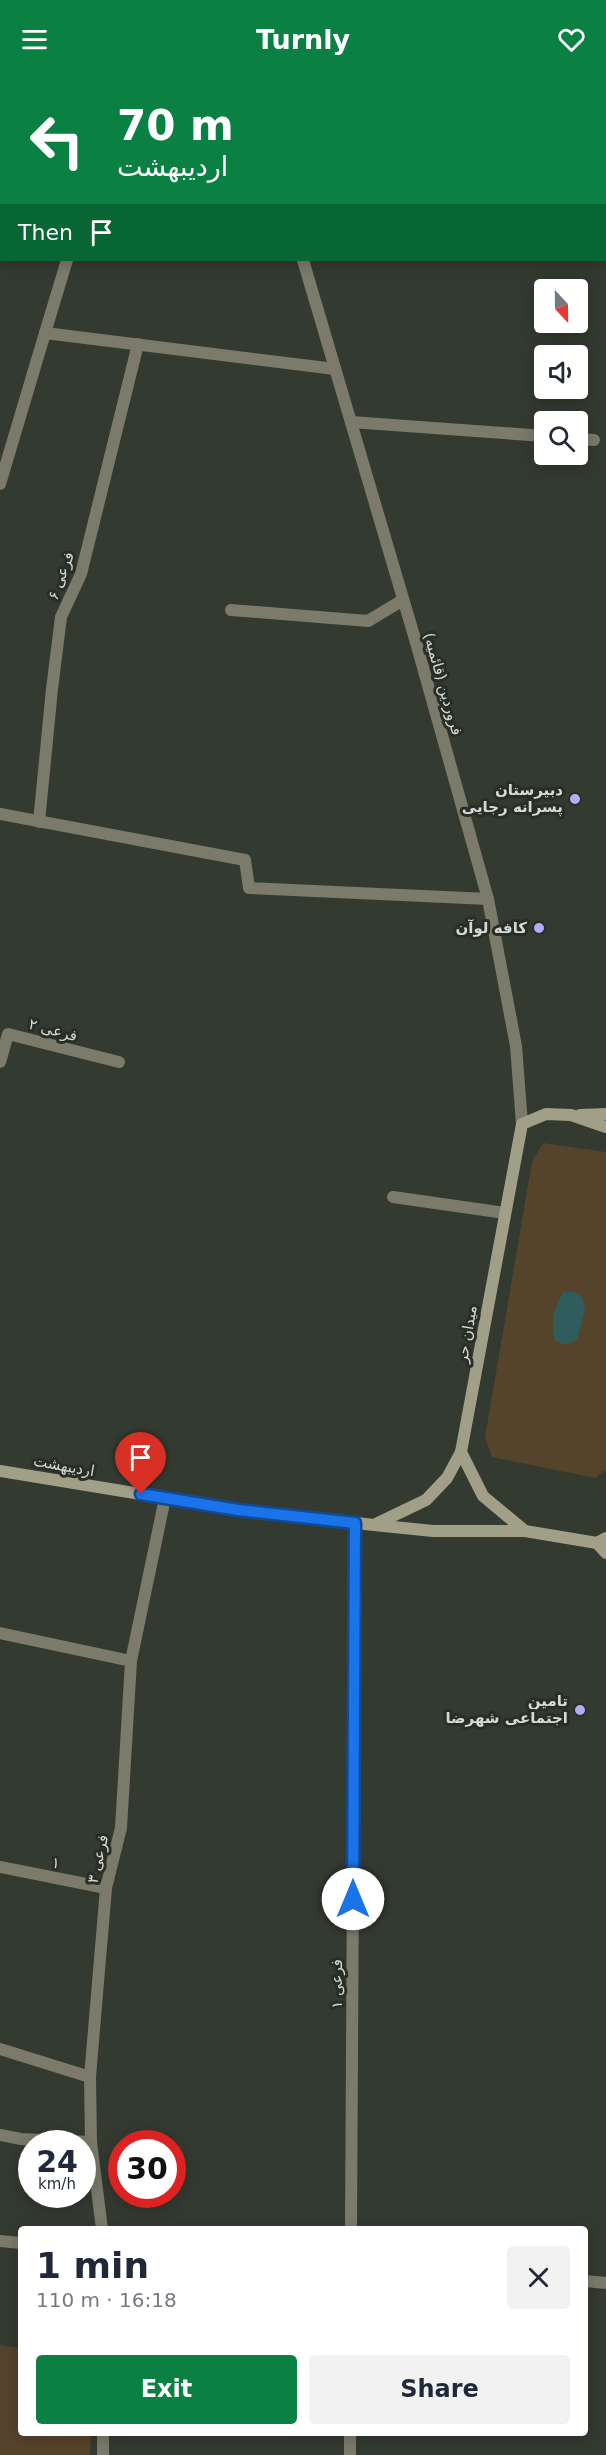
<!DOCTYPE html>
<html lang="en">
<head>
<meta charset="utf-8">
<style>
  :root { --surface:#fff; --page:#f2f2f3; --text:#1f2937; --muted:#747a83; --accent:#0b8043 }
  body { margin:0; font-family:"DejaVu Sans",Vazirmatn,sans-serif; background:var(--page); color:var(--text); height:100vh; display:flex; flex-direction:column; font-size:22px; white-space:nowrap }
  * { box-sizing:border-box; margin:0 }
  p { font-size:20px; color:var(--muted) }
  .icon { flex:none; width:33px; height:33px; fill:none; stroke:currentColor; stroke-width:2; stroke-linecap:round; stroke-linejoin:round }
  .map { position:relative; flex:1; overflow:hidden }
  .side { position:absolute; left:18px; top:2148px; width:570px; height:210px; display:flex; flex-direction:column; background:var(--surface); border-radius:6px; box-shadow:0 3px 15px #0003 }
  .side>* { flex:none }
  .guide { position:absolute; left:0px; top:0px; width:606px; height:183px; box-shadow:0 3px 15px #0003; background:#0b8043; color:#fff; overflow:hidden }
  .needle { width:39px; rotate:158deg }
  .buttons { position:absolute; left:534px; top:201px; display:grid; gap:12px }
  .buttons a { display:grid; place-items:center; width:54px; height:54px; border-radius:6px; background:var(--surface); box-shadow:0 3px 15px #0003; font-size:30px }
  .speed { position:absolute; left:18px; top:2052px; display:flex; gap:12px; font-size:30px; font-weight:700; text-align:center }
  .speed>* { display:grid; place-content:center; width:78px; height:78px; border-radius:50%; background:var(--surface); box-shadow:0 3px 15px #0003; line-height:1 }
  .speed small { font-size:15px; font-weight:400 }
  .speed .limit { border:9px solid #d22; background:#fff; color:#111 }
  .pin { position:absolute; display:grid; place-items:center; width:51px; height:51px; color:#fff; margin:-62px -26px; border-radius:50% 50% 50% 0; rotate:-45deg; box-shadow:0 0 6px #0007 }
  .pin .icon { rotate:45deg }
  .me { position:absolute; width:66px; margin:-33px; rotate:0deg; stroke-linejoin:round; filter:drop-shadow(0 0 4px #0008) }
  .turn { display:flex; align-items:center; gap:21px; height:126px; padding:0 18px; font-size:27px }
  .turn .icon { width:78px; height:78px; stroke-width:2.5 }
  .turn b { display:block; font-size:42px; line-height:51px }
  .then { display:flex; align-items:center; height:57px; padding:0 18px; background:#0003; gap:12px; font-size:22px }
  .round { display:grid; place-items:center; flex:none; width:63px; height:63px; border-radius:6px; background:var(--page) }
  .headline { display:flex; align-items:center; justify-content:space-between; height:102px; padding:0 18px }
  h1 { font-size:36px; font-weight:600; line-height:45px }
  .cta { display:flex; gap:12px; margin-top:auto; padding:12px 18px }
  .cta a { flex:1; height:69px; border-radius:6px; background:var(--accent); color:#fff; font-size:24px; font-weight:600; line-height:69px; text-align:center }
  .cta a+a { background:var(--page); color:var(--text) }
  header { display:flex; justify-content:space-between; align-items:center; height:78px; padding:0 18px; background:var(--accent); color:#fff; font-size:27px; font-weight:600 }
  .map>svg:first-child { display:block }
  .green { fill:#56432c }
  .water { fill:#2f5d5d }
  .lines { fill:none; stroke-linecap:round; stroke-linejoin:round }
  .minor { stroke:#7b7a6b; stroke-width:12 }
  .tertiary { stroke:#7b7a6b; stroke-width:12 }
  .secondary { stroke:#a19f87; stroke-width:12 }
  .route-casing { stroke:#114b97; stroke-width:15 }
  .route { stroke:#1a73e8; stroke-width:10 }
  .poi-dot { fill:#b7abf8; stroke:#292f26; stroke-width:2 }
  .labels { text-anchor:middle; stroke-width:6; stroke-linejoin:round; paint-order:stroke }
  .street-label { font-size:15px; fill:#d6dad4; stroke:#292f26 }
  .poi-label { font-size:15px; font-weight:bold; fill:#d6dad4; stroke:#292f26; text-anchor:end }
</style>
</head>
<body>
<header><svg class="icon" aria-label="menu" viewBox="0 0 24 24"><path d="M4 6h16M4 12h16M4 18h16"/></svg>Turnly<svg class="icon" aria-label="heart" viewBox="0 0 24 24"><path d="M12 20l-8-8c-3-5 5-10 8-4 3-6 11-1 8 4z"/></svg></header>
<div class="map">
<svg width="606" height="2377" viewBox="0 0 606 2377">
  <rect width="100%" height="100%" fill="#333a30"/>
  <!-- green -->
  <g class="green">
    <polygon points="543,1065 606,1074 606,1392 595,1400 492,1379 485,1359 532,1084"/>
    <polygon points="0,2267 21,2270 21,2355 91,2355 90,2377 0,2377"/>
  </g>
  <!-- water -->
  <path class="water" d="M564,1214h10l8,5 3,11 -8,32 -12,5 -10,-5c-5,-15 -1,-35 9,-48z"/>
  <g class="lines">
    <!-- minor -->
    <g class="minor">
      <polyline points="45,255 67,182"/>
      <polyline points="351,344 544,358"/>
      <polyline points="578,361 594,362"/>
      <polyline points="0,406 45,255 335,291"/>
      <polyline points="231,532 368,543 403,522"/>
      <polyline points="0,736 245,782 249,810 488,821"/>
      <polyline points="39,744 52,611 61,539 81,496 138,266"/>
      <polyline points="0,984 8,956 119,984"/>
      <polyline points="393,1119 505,1135"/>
      <polyline points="0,1555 131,1583"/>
      <polyline points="0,1789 106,1810"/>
      <polyline points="0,1971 90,1999"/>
      <polyline points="0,2057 21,2061 91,2064"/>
      <polyline points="102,2151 91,2064 90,1999 106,1810 121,1750 131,1583 165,1420"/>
      <polyline points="351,2151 355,1445"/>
      <polyline points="0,2163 21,2165"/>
      <polyline points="585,2203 606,2205"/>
      <polyline points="103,2377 103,2355"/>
      <polyline points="350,2377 350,2355"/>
    </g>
    <!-- tertiary -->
    <g class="tertiary">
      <polyline points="250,0 250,2"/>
      <polyline points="303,182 415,561 488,821 516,968 522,1046"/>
    </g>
    <!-- secondary -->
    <g class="secondary">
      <polyline points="580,1037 606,1036"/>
      <polyline points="606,1049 571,1037 546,1036 522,1046 461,1374 483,1418 525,1453 597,1465 606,1460"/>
      <polyline points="0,1393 238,1432 374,1447 433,1453 525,1453"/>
      <polyline points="376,1446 426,1422 447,1400 461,1374"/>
      <polyline points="597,1465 606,1475"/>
    </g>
  </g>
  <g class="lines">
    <!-- route casing -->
    <g class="route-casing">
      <polyline id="route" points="141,1416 238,1432 355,1445 353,1821"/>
    </g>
    <!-- route -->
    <use href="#route" class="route"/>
  </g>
  <!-- markers -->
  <g class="poi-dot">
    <circle cx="575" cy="721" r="6"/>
    <circle cx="539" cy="850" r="6"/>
    <circle cx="580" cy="1632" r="6"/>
  </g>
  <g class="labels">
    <!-- street labels -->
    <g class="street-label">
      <text transform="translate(61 498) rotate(-70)" y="5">فرعی ۶</text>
      <text transform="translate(443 606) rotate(74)" y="5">فروردین (قائمیه)</text>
      <text transform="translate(53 952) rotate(15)" y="5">فرعی ۲</text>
      <text transform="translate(467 1256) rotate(-80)" y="5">میدان حر</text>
      <text transform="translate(64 1388) rotate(10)" y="5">اردیبهشت</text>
      <text transform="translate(98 1781) rotate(-77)" y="5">فرعی ۳</text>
      <text transform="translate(56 1785) rotate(11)" y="5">۱</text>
      <text transform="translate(337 1906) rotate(-90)" y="5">فرعی ۱</text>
    </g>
    <!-- poi labels -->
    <g class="poi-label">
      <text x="563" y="717">دبیرستان<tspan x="563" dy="17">پسرانه رجایی</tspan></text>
      <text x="527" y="855">کافه لوآن</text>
      <text x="568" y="1628">تامین<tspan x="568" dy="17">اجتماعی شهرضا</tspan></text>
    </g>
  </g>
</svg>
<div class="buttons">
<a><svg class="needle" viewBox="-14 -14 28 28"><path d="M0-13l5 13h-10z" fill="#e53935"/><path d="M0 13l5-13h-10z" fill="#747a83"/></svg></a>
<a><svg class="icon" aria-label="sound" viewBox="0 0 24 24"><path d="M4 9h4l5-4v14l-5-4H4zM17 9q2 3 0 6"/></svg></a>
<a><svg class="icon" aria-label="search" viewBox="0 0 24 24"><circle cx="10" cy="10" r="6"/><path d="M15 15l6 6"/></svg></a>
</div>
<div class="speed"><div>24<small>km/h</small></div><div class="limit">30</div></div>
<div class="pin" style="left:141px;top:1416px;background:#d93025"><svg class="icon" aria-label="arrive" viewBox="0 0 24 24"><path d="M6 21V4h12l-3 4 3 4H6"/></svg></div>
<svg class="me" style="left:353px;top:1821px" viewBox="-20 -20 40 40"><circle r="19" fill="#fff"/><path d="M0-13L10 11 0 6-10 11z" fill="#1a73e8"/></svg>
<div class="guide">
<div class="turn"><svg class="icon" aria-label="left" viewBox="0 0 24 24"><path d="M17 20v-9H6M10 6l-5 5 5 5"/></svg><div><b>70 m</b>اردیبهشت</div></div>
<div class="then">Then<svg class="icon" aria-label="arrive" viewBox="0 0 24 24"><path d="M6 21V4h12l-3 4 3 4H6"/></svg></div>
</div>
<section class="side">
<div class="headline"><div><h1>1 min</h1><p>110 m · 16:18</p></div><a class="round"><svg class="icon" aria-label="close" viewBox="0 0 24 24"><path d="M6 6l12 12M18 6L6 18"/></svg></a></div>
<div class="cta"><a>Exit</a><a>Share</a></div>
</section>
</div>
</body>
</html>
